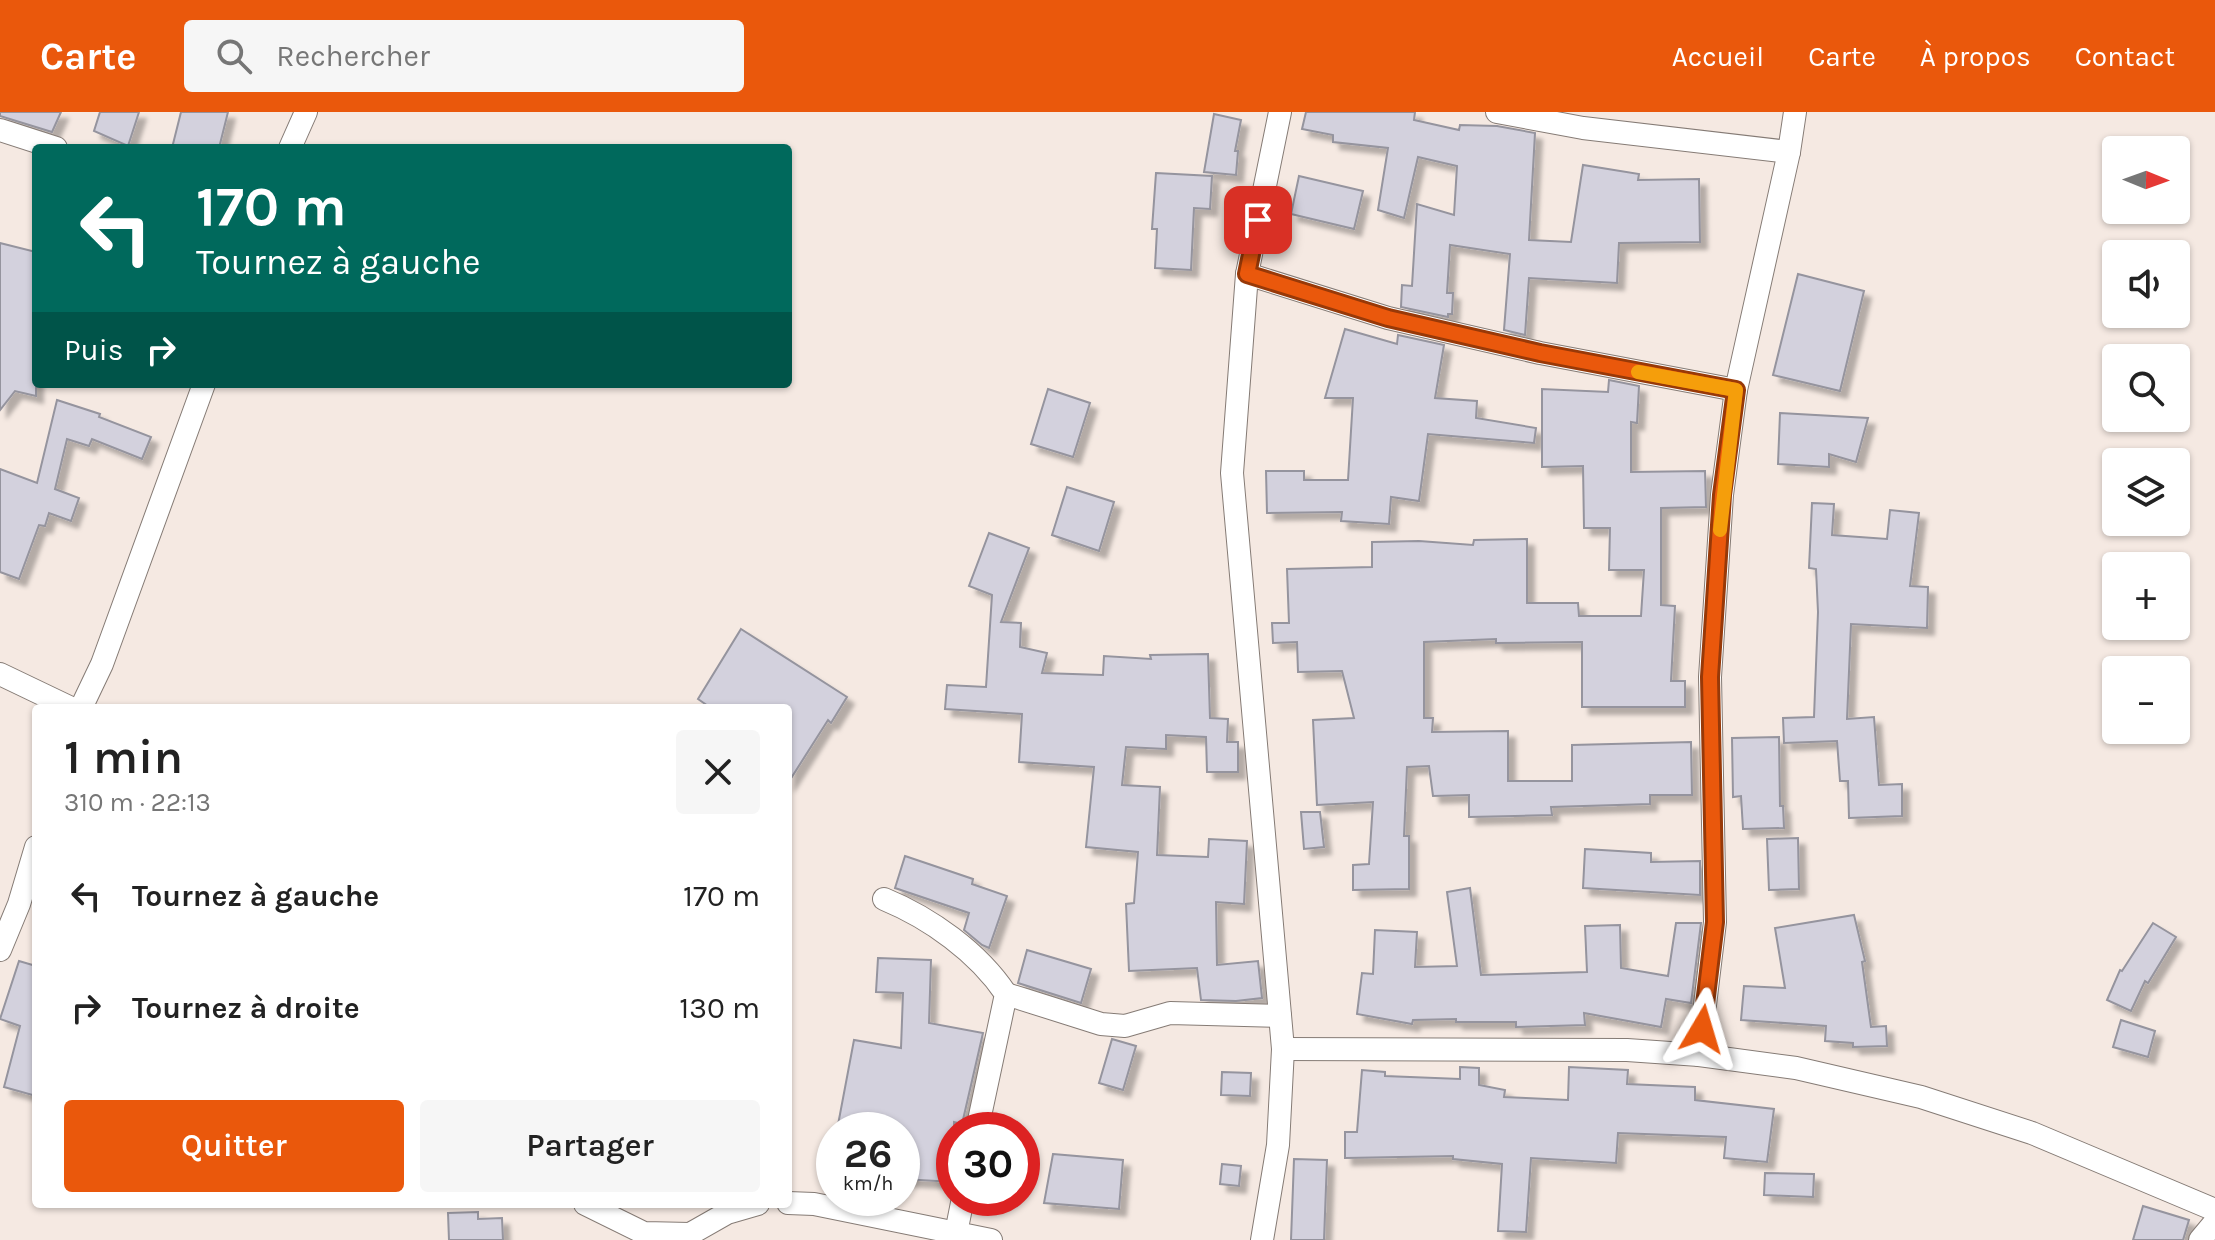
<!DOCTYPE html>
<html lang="fr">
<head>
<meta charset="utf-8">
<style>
  :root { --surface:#fff; --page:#f6f6f6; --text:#222; --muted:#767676; --accent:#ea580c }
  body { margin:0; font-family:Karla,sans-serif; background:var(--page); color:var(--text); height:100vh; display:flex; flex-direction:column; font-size:30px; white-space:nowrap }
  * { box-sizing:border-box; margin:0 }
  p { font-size:26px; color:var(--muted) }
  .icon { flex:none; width:44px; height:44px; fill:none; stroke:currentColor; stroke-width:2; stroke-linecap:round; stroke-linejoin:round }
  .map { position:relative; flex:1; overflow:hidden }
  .sheet { position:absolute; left:32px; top:592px; width:760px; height:504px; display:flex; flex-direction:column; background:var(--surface); border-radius:8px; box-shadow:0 2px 6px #0004 }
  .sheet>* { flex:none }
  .banner { position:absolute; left:32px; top:32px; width:760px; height:244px; border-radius:8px; box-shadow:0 2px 6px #0004; background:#00695c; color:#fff; overflow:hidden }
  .needle { width:52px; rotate:91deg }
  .tools { position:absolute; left:2102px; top:24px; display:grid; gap:16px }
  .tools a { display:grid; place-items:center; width:88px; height:88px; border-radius:8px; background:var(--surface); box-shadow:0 2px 6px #0004; font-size:40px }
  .speed { position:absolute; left:816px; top:1000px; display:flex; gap:16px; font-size:40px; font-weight:700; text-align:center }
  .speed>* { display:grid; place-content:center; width:104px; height:104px; border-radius:50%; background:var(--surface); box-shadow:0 2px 6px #0004; line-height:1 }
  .speed small { font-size:20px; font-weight:400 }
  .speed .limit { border:12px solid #d22; background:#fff; color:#111 }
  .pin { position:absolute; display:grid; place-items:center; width:68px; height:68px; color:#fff; margin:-34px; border-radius:16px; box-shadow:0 4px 12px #0006 }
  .me { position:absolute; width:88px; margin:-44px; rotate:7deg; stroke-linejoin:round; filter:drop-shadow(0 0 6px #0008) }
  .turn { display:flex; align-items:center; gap:28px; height:168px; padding:0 32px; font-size:36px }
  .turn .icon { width:104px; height:104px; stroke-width:2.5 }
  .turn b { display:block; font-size:56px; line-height:68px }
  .then { display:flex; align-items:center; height:76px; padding:0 32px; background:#0003; gap:16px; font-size:30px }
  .round { display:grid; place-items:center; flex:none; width:84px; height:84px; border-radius:8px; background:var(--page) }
  .summary { display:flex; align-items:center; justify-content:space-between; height:136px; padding:0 32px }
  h1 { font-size:48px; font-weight:600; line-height:60px }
  .cta { display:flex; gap:16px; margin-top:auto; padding:16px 32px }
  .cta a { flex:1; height:92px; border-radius:8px; background:var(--accent); color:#fff; font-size:32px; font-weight:600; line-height:92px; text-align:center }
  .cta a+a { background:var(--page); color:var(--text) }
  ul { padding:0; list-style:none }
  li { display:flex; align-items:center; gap:24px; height:112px; padding:0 32px }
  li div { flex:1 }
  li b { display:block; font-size:30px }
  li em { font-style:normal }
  header { display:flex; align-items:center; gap:48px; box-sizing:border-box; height:112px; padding:0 40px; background:var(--accent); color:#fff }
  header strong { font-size:38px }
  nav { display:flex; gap:44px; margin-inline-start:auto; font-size:28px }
  .search { width:560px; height:72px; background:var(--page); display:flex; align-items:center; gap:20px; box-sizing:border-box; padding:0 28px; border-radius:8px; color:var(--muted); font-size:30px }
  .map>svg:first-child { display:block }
</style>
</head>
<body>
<header>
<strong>Carte</strong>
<div class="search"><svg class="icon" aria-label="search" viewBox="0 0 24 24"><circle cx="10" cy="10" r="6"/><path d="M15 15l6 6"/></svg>Rechercher</div>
<nav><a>Accueil</a><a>Carte</a><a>À propos</a><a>Contact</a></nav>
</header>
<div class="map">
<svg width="2215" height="1128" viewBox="0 0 2215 1128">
  <defs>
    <filter id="shadow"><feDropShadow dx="7" dy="7" stdDeviation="2" flood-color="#0004"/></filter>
  </defs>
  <rect width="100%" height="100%" fill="#f5e9e2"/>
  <g fill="#d3d1dd" stroke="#95949e" stroke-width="2" filter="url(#shadow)">
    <polygon points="0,0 61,0 52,20 0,4"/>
    <polygon points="100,0 139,0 128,34 94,19"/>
    <polygon points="181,0 228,0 219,36 172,36"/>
    <polygon points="1306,0 1415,0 1414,8 1459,18 1460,13 1497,14 1535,21 1529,128 1571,130 1583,53 1639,62 1638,68 1699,67 1700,130 1619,131 1617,171 1529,166 1525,223 1504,218 1510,142 1450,133 1447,181 1453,181 1452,202 1448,202 1448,205 1401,195 1402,173 1412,174 1417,92 1454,103 1457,54 1418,45 1404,106 1378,98 1388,36 1333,30 1333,23 1302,17"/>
    <polygon points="1214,2 1241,8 1235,39 1238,39 1236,63 1204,60"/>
    <polygon points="1156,61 1212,64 1210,97 1194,96 1191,158 1155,156 1157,117 1152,117"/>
    <polygon points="1299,64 1363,79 1354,117 1291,102"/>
    <polygon points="0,131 36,140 36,284 15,279 0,298"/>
    <polygon points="1798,162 1864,179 1840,279 1773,263"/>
    <polygon points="1345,217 1397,232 1398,223 1444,233 1435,286 1477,289 1476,306 1536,316 1534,331 1428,322 1419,389 1391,385 1389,412 1341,409 1342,400 1267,401 1266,359 1304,359 1304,368 1348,368 1353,286 1325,286"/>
    <polygon points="1609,268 1639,274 1637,311 1631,310 1631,360 1705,359 1706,395 1661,396 1661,493 1675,494 1671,569 1685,569 1685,595 1582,595 1582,530 1496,531 1496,527 1424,530 1424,606 1433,606 1432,620 1508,619 1508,669 1572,669 1572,633 1691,630 1692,683 1650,683 1650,692 1551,695 1552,703 1469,705 1469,683 1433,684 1429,654 1407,655 1404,724 1409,724 1409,777 1353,778 1353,753 1369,752 1373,690 1317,693 1313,608 1354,606 1342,559 1298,560 1297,530 1273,531 1272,511 1289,511 1287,457 1372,455 1372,430 1419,429 1473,433 1474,428 1527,427 1527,491 1578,491 1579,504 1641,504 1644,458 1609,458 1610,416 1584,416 1583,354 1542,355 1542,277 1608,280"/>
    <polygon points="1048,277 1090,291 1073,345 1031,332"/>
    <polygon points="57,288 100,302 99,305 151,325 142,347 92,327 89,334 67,327 55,377 79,386 71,409 49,401 45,414 39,413 19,467 0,460 0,357 37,371"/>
    <polygon points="1780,301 1868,306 1856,350 1829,342 1829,355 1778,352"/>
    <polygon points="1067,375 1114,390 1099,439 1052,423"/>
    <polygon points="1812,391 1834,392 1832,423 1887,427 1890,398 1919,401 1910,474 1928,475 1927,516 1851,512 1847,607 1874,605 1879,673 1902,672 1902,704 1849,706 1848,669 1840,669 1837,629 1784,631 1783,606 1814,605 1818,500 1816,457 1809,456"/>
    <polygon points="989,421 1029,436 1001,510 1021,511 1020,535 1047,541 1042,561 1103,563 1104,544 1151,547 1150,543 1208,542 1210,606 1228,607 1227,630 1238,630 1238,660 1207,660 1206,625 1166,623 1166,637 1126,635 1122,673 1160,675 1157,743 1208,745 1209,727 1247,729 1244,792 1216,790 1217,853 1258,849 1262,886 1236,889 1201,888 1197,856 1129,859 1126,792 1134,791 1138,740 1086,735 1094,655 1019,650 1022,602 945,597 947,573 986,575 992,483 969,474"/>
    <polygon points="741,517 847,585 831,611 828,608 788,671 788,596 711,596 698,587"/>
    <polygon points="1779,625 1780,694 1783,694 1784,716 1743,717 1741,684 1733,685 1732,626"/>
    <polygon points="1301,700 1320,700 1324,735 1304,737"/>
    <polygon points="1798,726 1799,777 1769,778 1767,727"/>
    <polygon points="1585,737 1651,741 1651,750 1700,749 1700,783 1583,776"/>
    <polygon points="905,744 973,767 972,772 1007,784 989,836 982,833 964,818 969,801 895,776"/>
    <polygon points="1470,776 1481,863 1587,860 1585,814 1620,813 1621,856 1668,864 1676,811 1701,811 1691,891 1666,887 1661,915 1584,901 1585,913 1516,915 1516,910 1456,910 1456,907 1413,908 1412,912 1357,902 1362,861 1373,862 1375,818 1417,820 1415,855 1457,854 1447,780"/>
    <polygon points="1854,803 1865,849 1862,850 1871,915 1886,914 1887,934 1853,935 1853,931 1825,929 1826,914 1741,908 1744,874 1785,876 1775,816"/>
    <polygon points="2153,811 2176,825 2148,871 2145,869 2131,899 2107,888 2120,858 2122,859"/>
    <polygon points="1027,838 1091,857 1081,891 1018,871"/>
    <polygon points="878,846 931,848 929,911 983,921 962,1012 954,1010 954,1070 902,1067 902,1018 837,1018 854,928 901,936 903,881 876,880"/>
    <polygon points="19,849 36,854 36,984 4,975 20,914 0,907"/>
    <polygon points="2121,908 2155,919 2148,945 2113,935"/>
    <polygon points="1112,927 1136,934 1123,978 1099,971"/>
    <polygon points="1460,955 1479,956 1479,973 1505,978 1504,985 1568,988 1569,955 1628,958 1627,972 1695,975 1695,988 1774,997 1767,1050 1724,1046 1726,1025 1618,1021 1616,1051 1531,1046 1526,1120 1498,1119 1502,1052 1453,1047 1453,1044 1345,1046 1345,1020 1357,1020 1362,958 1385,960 1385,964 1460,967"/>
    <polygon points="1222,960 1251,961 1250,984 1221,983"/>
    <polygon points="1053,1042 1123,1048 1119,1097 1044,1091"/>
    <polygon points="1294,1047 1327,1048 1324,1128 1291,1128"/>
    <polygon points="1222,1052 1241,1054 1239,1074 1220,1072"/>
    <polygon points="1765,1061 1814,1062 1813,1085 1764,1083"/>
    <polygon points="2143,1094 2189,1108 2183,1128 2133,1128"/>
    <polygon points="478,1100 478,1107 502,1106 503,1128 449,1128 448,1101"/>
  </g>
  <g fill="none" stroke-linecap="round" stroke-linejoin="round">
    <g stroke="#857b75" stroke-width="24">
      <g id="street">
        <polyline points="1497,0 1583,16 1789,40"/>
        <polyline points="0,18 56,36"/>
        <polyline points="290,36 306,0"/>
        <polyline points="1247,162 1388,206 1540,241 1736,278"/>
        <polyline points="0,562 71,596"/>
        <polyline points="81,596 102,552 204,272"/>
        <path d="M884,787C930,806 978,840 1006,882L977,1018"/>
        <polyline points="0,838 19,792 36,735"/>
        <polyline points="1006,882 1101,912 1125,914 1170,901 1280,904"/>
        <polyline points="1283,937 1627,938 1699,943 1796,956 1921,985 2032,1021 2215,1098"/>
        <polyline points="1699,943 1715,810 1710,565 1722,383 1736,278 1789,40 1795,0"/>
        <polyline points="788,1091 814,1092 991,1128"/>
        <polyline points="585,1092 644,1121 690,1122 727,1101 758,1092"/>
        <polyline points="956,1121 963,1086"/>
        <polyline points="1262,1128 1278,1033 1283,937 1232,361 1247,162 1280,0"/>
        <polyline points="2200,1128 2215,1110"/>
      </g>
    </g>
    <use href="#street" stroke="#fff" stroke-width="22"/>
  </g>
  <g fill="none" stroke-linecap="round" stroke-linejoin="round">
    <g stroke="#983908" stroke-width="20">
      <polyline id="route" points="1258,108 1247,162 1388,206 1540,241 1736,278 1722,383 1710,565 1715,810 1702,917"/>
    </g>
    <use href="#route" stroke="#ea580c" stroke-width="14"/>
    <polyline stroke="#f59e0b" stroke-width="14" points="1638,260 1736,278 1720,418"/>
  </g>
</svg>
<div class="tools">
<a><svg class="needle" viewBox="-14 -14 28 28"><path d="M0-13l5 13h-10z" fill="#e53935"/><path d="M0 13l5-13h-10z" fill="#767676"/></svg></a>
<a><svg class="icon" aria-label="sound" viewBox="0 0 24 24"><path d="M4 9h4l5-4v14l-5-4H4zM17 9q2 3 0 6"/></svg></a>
<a><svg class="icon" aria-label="search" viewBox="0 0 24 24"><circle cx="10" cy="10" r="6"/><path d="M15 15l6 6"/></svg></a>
<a><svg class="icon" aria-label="layers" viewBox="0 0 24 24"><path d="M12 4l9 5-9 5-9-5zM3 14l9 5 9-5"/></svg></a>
<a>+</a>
<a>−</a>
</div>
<div class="speed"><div>26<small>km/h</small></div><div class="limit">30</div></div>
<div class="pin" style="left:1258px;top:108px;background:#d93025"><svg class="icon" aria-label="arrive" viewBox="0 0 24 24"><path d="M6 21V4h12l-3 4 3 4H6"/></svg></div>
<svg class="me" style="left:1702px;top:917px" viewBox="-20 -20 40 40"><path d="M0-17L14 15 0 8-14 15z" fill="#ea580c" stroke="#fff" stroke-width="4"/></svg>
<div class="banner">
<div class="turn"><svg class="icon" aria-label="left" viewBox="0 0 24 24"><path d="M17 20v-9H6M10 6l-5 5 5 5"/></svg><div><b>170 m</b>Tournez à gauche</div></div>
<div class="then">Puis<svg class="icon" aria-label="right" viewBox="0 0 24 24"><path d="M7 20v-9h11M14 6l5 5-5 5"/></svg></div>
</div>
<section class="sheet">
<div class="summary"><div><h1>1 min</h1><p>310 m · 22:13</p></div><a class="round"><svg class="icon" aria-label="close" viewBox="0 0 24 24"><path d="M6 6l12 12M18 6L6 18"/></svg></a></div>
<ul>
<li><svg class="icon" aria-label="left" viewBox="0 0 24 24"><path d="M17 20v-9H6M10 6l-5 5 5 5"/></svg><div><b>Tournez à gauche</b></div><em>170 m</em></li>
<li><svg class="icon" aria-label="right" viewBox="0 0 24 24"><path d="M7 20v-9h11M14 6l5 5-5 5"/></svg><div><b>Tournez à droite</b></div><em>130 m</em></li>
</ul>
<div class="cta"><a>Quitter</a><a>Partager</a></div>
</section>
</div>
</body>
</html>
